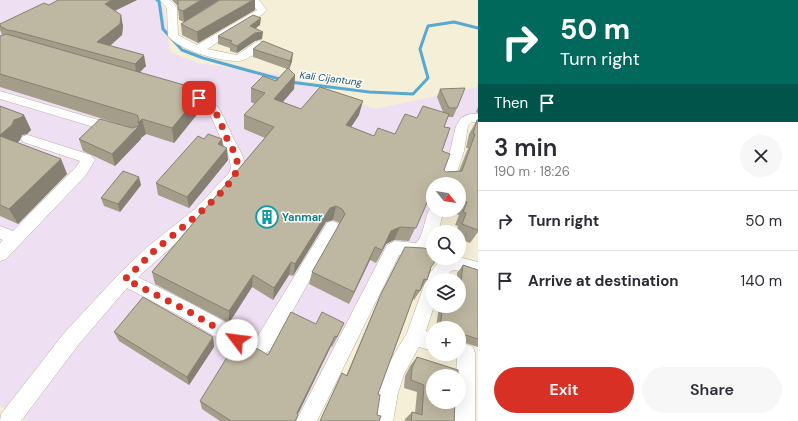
<!DOCTYPE html>
<html lang="en">
<head>
<meta charset="utf-8">
<style>
  :root { --surface:#fff; --page:#f7f7f7; --text:#2b2b33; --muted:#7c7c81; --line:#e1e1e2; --accent:#d93025 }
  body { margin:0; font-family:"DM Sans",sans-serif; background:var(--page); color:var(--text); height:100vh; display:flex; flex-direction:column; font-size:15px; white-space:nowrap }
  * { box-sizing:border-box; margin:0 }
  p { font-size:13px; color:var(--muted) }
  .icon { flex:none; width:22px; height:22px; fill:none; stroke:currentColor; stroke-width:2; stroke-linecap:round; stroke-linejoin:round }
  .map { position:relative; flex:1; overflow:hidden }
  .panel { display:flex; flex-direction:column; background:var(--surface); width:320px }
  .panel>* { flex:none }
  .hud { background:#00695c; color:#fff; overflow:hidden }
  .needle { width:26px; rotate:120deg }
  .buttons { position:absolute; left:426px; top:177px; display:grid; gap:8px }
  .buttons a { display:grid; place-items:center; width:40px; height:40px; border-radius:50%; background:var(--surface); box-shadow:0 4px 16px #0002; font-size:20px }
  .pin { position:absolute; display:grid; place-items:center; width:34px; height:34px; color:#fff; margin:-17px; border-radius:8px; box-shadow:0 2px 6px #0006 }
  .me { position:absolute; width:44px; margin:-22px; rotate:300deg; stroke-linejoin:round; filter:drop-shadow(0 0 3px #0008) }
  .turn { display:flex; align-items:center; gap:14px; height:84px; padding:0 16px; font-size:18px }
  .turn .icon { width:52px; height:52px; stroke-width:2.5 }
  .turn b { display:block; font-size:28px; line-height:34px }
  .then { display:flex; align-items:center; height:38px; padding:0 16px; background:#0003; gap:8px; font-size:15px }
  .round { display:grid; place-items:center; flex:none; width:42px; height:42px; border-radius:21px; background:var(--page) }
  .overview { display:flex; align-items:center; justify-content:space-between; height:68px; padding:0 16px }
  h1 { font-size:24px; font-weight:600; line-height:30px }
  .button { display:flex; gap:8px; margin-top:auto; padding:8px 16px }
  .button a { flex:1; height:46px; border-radius:24px; background:var(--accent); color:#fff; font-size:16px; font-weight:600; line-height:46px; text-align:center }
  .button a+a { background:var(--page); color:var(--text) }
  ul { padding:0; list-style:none }
  li { display:flex; align-items:center; gap:12px; height:60px; padding:0 16px; border-top:1px solid var(--line) }
  li div { flex:1 }
  li b { display:block; font-size:15px }
  li em { font-style:normal }
  main { display:flex; flex:1; min-height:0 }
  .map>svg:first-child { display:block }
</style>
</head>
<body>
<main>
<div class="map">
<svg width="478" height="421" viewBox="0 0 478 421">
  <rect width="100%" height="100%" fill="#f6efd8"/>
  <polygon fill="#eedff2" points="0,0 157,0 164,8 170,52 198,63 285,75 375,109 478,87 478,120 465,125 433,184 433,238 428,256 396,246 302,421 27,421 0,406"/>
  <g fill="none" stroke-linecap="round" stroke-linejoin="round">
    <g stroke="#57a9d2" stroke-width="3">
      <polyline points="157,0 159,1 163,29 182,50 203,58 283,80"/>
      <polyline points="290,82 369,92 413,94 428,78 420,49 428,26 454,22 478,28"/>
    </g>
    <g stroke="#b7af9a" stroke-width="1">
      <g id="minor">
        <path d="M160,0H170L177,7L178,35L197,45L257,10L249,0H259L267,10L263,14L207,49L237,55L256,42L260,41L265,44C260,52 246,61 237,61C218,61 179,50 168,36L167,8Z"/>
        <path d="M183,89C214,97 217,102 230,131C234,142 245,155 245,167C245,187 156,260 138,277L194,305L256,339L327,223L332,221L337,223L340,227L337,231L271,350L257,357L243,353L182,317L127,288L79,344L21,421H0L1,414L65,332L119,274L146,248L196,208L229,173L231,168L229,157L209,112L204,106L195,101L179,96L177,93L179,90Z"/>
        <polygon points="0,91 119,126 120,129 119,132 114,133 0,99"/>
        <polygon points="470,114 478,114 478,122 472,122 468,126 464,151 453,184 439,184 450,151 456,126 461,118"/>
        <polygon points="28,135 91,155 95,160 86,175 6,259 0,261 0,243 3,240 0,239 0,226 13,231 76,167 80,161 23,142 21,139 23,136"/>
        <path d="M433,205V210H444L438,232H433C433,261 420,256 399,255L317,421H296L387,245L395,241L416,243C426,233 423,215 433,205Z"/>
        <polygon points="459,257 478,262 478,276 455,270 451,271 444,280 433,280 434,306 426,331 433,333 433,351 419,347 404,374 398,393 393,421 373,421 378,393 389,363 407,333 427,277 440,260"/>
        <polygon points="466,344 473,347 475,353 475,421 455,421 455,402 459,402 459,376 456,376 457,354 459,354 459,347"/>
      </g>
    </g>
    <use href="#minor" fill="#fff" fill-rule="evenodd"/>
  </g>
  <g fill="#a39d8a">
    <polygon points="137,0 115,11 123,26 122,35 110,46 146,66 140,72 203,107 174,143 146,134 141,138 139,130 141,139 115,166 83,151 79,139 132,128 0,87 0,36 2,35 0,30 0,24 49,5"/>
    <polygon points="172,0 219,0 184,22 179,20 178,6"/>
    <polygon points="255,10 198,43 182,35 181,24"/>
    <polygon points="260,25 256,28 262,39 255,41 237,53 230,51 230,48 218,44 218,36"/>
    <polygon points="253,49 292,61 289,70 295,75 294,89 283,102 301,109 359,115 351,127 374,136 395,134 417,118 443,112 437,97 440,89 457,108 453,117 448,117 444,127 442,151 444,170 446,172 459,171 468,148 466,148 469,134 477,120 478,120 478,232 470,243 459,239 459,232 456,232 458,226 455,225 459,215 445,210 459,210 459,184 433,184 433,204 427,203 409,241 394,240 386,244 376,263 370,260 349,304 309,284 312,272 340,224 338,222 333,220 326,222 293,276 289,275 273,300 252,287 229,323 155,284 152,272 265,138 244,129 244,115 255,104 251,102 251,88 276,81 287,69 253,57"/>
    <polygon points="0,106 24,115 31,130 27,134 22,135 20,140 17,143 61,159 67,174 18,224 0,216"/>
    <polygon points="478,107 478,113 476,112"/>
    <polygon points="204,139 222,139 223,146 228,160 189,208 158,195 156,183"/>
    <polygon points="141,185 120,212 104,206 101,198"/>
    <polygon points="405,247 431,269 427,280 414,300 413,299 378,394 377,415 379,421 320,421 342,373 346,376 377,303"/>
    <polygon points="463,265 478,270 478,347 459,341 459,328 436,328 439,306 459,306 459,280 457,280 457,273"/>
    <polygon points="316,324 339,334 332,347 331,346 298,414 296,421 220,421 202,409 200,401 268,355"/>
    <polygon points="114,332 213,337 214,347 189,385 119,341"/>
    <polygon points="417,357 433,376 454,421 405,421 405,419 412,412 415,413 417,392 404,388 405,376 410,366"/>
  </g>
  <g fill="#858071">
    <polygon points="112,0 137,0 107,14 105,4"/>
    <polygon points="201,0 219,0 184,22 183,11"/>
    <polygon points="253,0 255,0 255,10 198,43 197,32"/>
    <polygon points="121,15 123,26 122,35 100,54 97,42"/>
    <polygon points="261,18 260,25 249,33 250,26"/>
    <polygon points="263,32 262,39 255,41 237,53 237,46 255,33"/>
    <polygon points="293,53 292,61 289,70 290,61"/>
    <polygon points="144,55 146,66 137,75 135,64"/>
    <polygon points="295,75 294,89 273,113 274,99"/>
    <polygon points="202,92 203,107 174,143 172,128"/>
    <polygon points="363,101 359,115 343,139 346,125"/>
    <polygon points="24,115 31,130 27,134 22,135 20,140 7,151 0,138 0,135 14,120"/>
    <polygon points="142,119 146,134 141,138 138,123"/>
    <polygon points="139,126 141,139 115,166 112,154"/>
    <polygon points="222,139 223,151 218,144"/>
    <polygon points="227,148 228,160 189,208 187,197"/>
    <polygon points="61,159 67,174 18,224 9,209"/>
    <polygon points="139,177 141,185 120,212 118,204"/>
    <polygon points="336,206 333,220 326,222 293,276 295,264 330,208"/>
    <polygon points="400,227 394,240 386,244 376,263 382,250 391,231"/>
    <polygon points="375,247 370,260 349,304 354,292"/>
    <polygon points="291,262 289,275 273,300 274,288"/>
    <polygon points="253,275 252,287 229,323 229,311"/>
    <polygon points="335,336 331,346 295,420 297,413"/>
    <polygon points="213,337 214,347 189,385 187,377"/>
  </g>
  <g fill="#beb7a1" stroke="#858071">
    <polygon points="58,0 112,0 105,4 121,15 120,24 97,42 144,55 135,64 14,31 7,30 0,26 0,24 44,3 49,5"/>
    <polygon points="178,0 201,0 183,11 178,9"/>
    <polygon points="220,0 253,0 197,32 181,24"/>
    <polygon points="253,15 261,18 250,26 263,32 255,33 237,46 230,43 232,41 218,36"/>
    <polygon points="6,34 198,89 202,92 172,128 142,119 138,123 139,119 137,115 0,74 0,36"/>
    <polygon points="263,41 293,53 290,61 253,49"/>
    <polygon points="288,68 295,75 274,99 301,109 320,87 363,101 346,125 374,136 378,128 395,134 405,114 417,118 423,106 449,114 444,127 450,128 442,151 450,154 444,170 446,172 462,171 475,134 473,134 477,120 478,120 478,230 462,224 466,213 463,212 467,202 459,199 459,184 433,184 433,189 416,228 400,227 391,231 382,250 375,247 354,292 312,272 345,214 342,209 336,206 330,208 295,264 291,262 274,288 253,275 229,311 152,272 274,127 244,115 265,93 251,88 263,76 276,81"/>
    <polygon points="465,88 457,108 449,108 440,89"/>
    <polygon points="0,106 24,115 20,118 14,120 12,125 0,135"/>
    <polygon points="100,119 132,128 139,126 112,154 79,139"/>
    <polygon points="208,134 222,139 218,144 227,148 187,197 156,183 198,136 204,139"/>
    <polygon points="0,136 61,159 9,209 0,205"/>
    <polygon points="123,171 139,177 118,204 101,198"/>
    <polygon points="405,247 424,248 433,251 433,258 438,258 431,267 427,280 424,279 420,291 416,290 378,394 380,395 377,415 381,416 379,421 320,421 342,373 347,376 381,294"/>
    <polygon points="463,265 478,270 478,339 459,333 459,328 445,328 440,327 443,306 459,306 459,297"/>
    <polygon points="143,297 213,337 187,377 114,332"/>
    <polygon points="291,312 316,324 322,312 344,323 337,337 335,336 297,413 298,415 295,421 231,421 200,401 237,341 258,349 268,355"/>
    <polygon points="417,357 458,370 458,376 433,376 433,402 455,402 454,421 411,421 412,412 422,415 424,385 411,380 412,368"/>
  </g>
  <g fill="none" stroke-linecap="round" stroke-linejoin="round">
    <path stroke="#d93025" stroke-width="7" stroke-dasharray="0 12.6" d="M199,98C215,106 219,118 225,134C229,145 239,155 237,168C235,189 169,237 152,253C143,262 134,271 125,279L188,311L237,340"/>
  </g>
  <defs>
    <g id="building-ring" transform="scale(1.15)"><circle r="9.5" fill="#fefcf8" stroke="#0f9aa8" stroke-width="1.5"/><path d="M-4-6H4V6H1V3H-1V6H-4ZM-2.5-4.3h1.7v1.8h-1.7ZM.8-4.3h1.7v1.8H.8ZM-2.5-1h1.7V.8h-1.7ZM.8-1h1.7V.8H.8Z" fill="#0f9aa8"/></g>
  </defs>
  <g fill-rule="evenodd">
    <use href="#building-ring" x="267" y="217"/>
  </g>
  <g text-anchor="middle" stroke-width="3" stroke-linejoin="round" paint-order="stroke">
    <g font-size="10" font-style="italic" fill="#165773" stroke="#fefcf8">
      <text transform="translate(331 78) rotate(7)" y="4">Kali Cijantung</text>
    </g>
    <g font-size="11" font-weight="bold" fill="#0d838f" stroke="#fefcf8" text-anchor="start">
      <text x="282" y="221">Yanmar</text>
    </g>
  </g>
</svg>
<div class="buttons">
<a><svg class="needle" viewBox="-14 -14 28 28"><path d="M0-13l5 13h-10z" fill="#e53935"/><path d="M0 13l5-13h-10z" fill="#7c7c81"/></svg></a>
<a><svg class="icon" aria-label="search" viewBox="0 0 24 24"><circle cx="10" cy="10" r="6"/><path d="M15 15l6 6"/></svg></a>
<a><svg class="icon" aria-label="layers" viewBox="0 0 24 24"><path d="M12 4l9 5-9 5-9-5zM3 14l9 5 9-5"/></svg></a>
<a>+</a>
<a>−</a>
</div>
<div class="pin" style="left:199px;top:98px;background:#d93025"><svg class="icon" aria-label="arrive" viewBox="0 0 24 24"><path d="M6 21V4h12l-3 4 3 4H6"/></svg></div>
<svg class="me" style="left:237px;top:340px" viewBox="-20 -20 40 40"><circle r="19" fill="#fff"/><path d="M0-13L10 11 0 6-10 11z" fill="#d93025"/></svg>
</div>
<section class="panel">
<div class="hud">
<div class="turn"><svg class="icon" aria-label="right" viewBox="0 0 24 24"><path d="M7 20v-9h11M14 6l5 5-5 5"/></svg><div><b>50 m</b>Turn right</div></div>
<div class="then">Then<svg class="icon" aria-label="arrive" viewBox="0 0 24 24"><path d="M6 21V4h12l-3 4 3 4H6"/></svg></div>
</div>
<div class="overview"><div><h1>3 min</h1><p>190 m · 18:26</p></div><a class="round"><svg class="icon" aria-label="close" viewBox="0 0 24 24"><path d="M6 6l12 12M18 6L6 18"/></svg></a></div>
<ul>
<li><svg class="icon" aria-label="right" viewBox="0 0 24 24"><path d="M7 20v-9h11M14 6l5 5-5 5"/></svg><div><b>Turn right</b></div><em>50 m</em></li>
<li><svg class="icon" aria-label="arrive" viewBox="0 0 24 24"><path d="M6 21V4h12l-3 4 3 4H6"/></svg><div><b>Arrive at destination</b></div><em>140 m</em></li>
</ul>
<div class="button"><a>Exit</a><a>Share</a></div>
</section>
</main>
</body>
</html>
